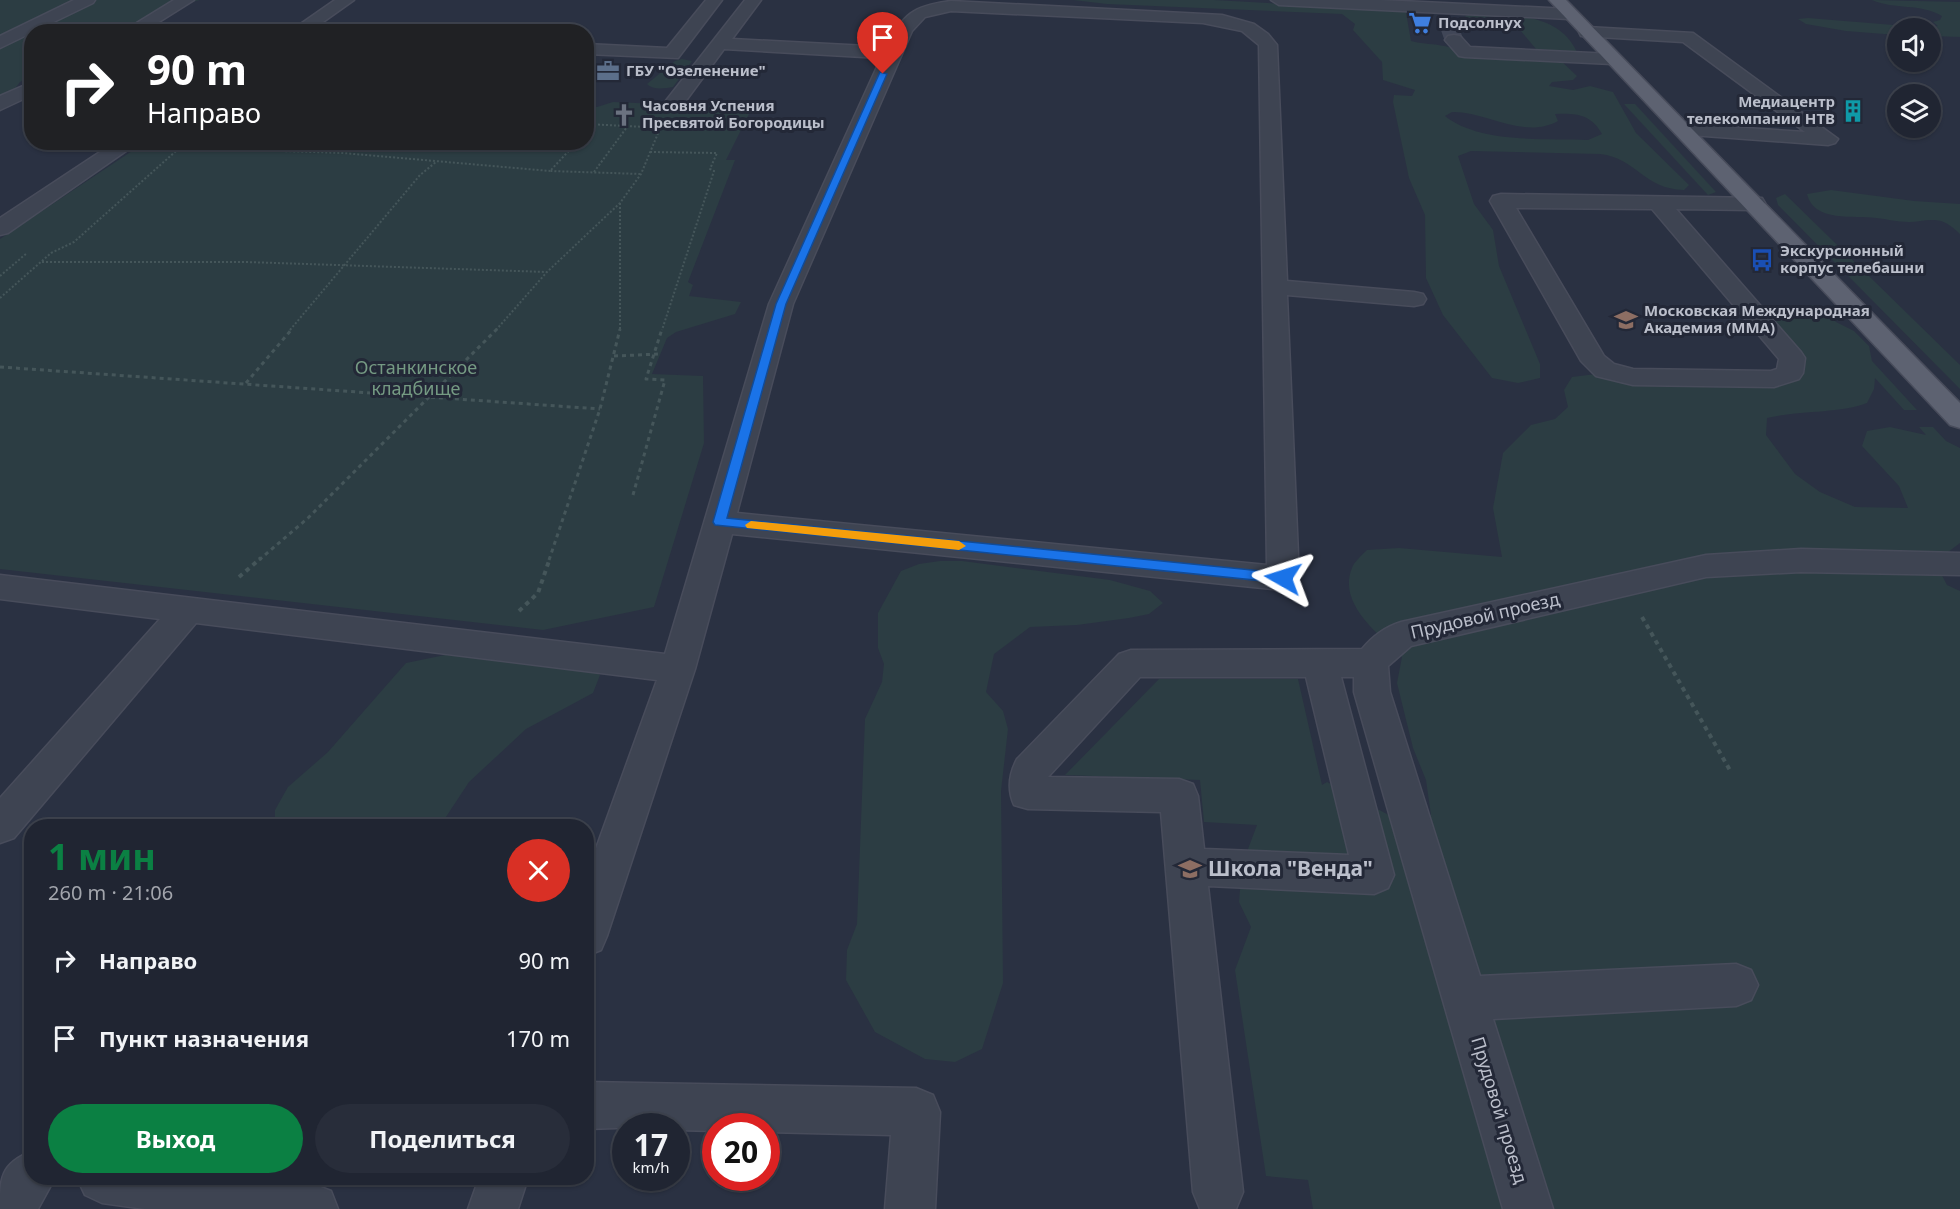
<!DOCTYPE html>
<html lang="ru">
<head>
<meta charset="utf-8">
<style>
  :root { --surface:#202532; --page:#282d3a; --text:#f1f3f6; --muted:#a2a5ac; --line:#3d424d; --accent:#0b8043 }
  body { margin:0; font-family:"Noto Sans",sans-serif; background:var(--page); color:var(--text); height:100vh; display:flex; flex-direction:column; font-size:22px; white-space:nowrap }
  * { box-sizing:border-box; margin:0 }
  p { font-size:20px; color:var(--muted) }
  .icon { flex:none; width:33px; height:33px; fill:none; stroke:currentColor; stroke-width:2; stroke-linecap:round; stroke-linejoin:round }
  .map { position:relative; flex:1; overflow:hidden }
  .details { position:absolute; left:24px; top:819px; width:570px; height:366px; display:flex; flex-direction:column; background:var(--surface); border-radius:24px; box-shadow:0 2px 4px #0004,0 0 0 2px var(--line) }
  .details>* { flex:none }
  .guide { position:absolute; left:24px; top:24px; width:570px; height:126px; border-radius:24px; box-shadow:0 2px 4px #0004,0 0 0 2px var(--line); background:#202124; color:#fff; overflow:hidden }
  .fabs { position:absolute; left:1887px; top:18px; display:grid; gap:12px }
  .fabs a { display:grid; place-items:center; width:54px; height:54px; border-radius:50%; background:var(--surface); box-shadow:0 2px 4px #0004,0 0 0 2px var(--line); font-size:30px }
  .speed { position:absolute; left:612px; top:1113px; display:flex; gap:12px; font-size:30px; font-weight:700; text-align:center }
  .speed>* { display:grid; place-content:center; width:78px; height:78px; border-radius:50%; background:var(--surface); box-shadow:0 2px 4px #0004,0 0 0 2px var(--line); line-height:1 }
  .speed small { font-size:15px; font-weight:400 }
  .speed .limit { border:9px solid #d22; background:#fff; color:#111 }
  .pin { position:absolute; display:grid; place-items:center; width:51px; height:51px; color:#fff; margin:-62px -26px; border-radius:50% 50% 50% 0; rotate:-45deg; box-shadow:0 0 6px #0007 }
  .pin .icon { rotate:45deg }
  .me { position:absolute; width:66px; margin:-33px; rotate:276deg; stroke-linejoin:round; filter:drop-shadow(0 0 4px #0008) }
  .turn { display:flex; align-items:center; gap:21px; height:126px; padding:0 24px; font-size:27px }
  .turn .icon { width:78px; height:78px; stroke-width:2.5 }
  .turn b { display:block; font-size:42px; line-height:51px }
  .round { display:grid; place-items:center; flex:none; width:63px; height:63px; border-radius:32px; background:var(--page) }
  .overview { display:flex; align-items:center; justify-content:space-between; height:102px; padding:0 24px }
  h1 { font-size:36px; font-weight:700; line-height:45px; color:var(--accent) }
  .button { display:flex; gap:12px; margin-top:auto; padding:12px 24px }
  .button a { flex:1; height:69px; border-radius:36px; background:var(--accent); color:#fff; font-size:24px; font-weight:700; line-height:69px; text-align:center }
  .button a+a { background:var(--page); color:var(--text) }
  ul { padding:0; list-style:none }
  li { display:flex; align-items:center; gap:18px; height:78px; padding:0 24px }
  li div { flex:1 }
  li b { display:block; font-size:22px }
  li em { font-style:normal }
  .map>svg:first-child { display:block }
</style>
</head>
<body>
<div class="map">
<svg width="1960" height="1209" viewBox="0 0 1960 1209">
  <rect width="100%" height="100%" fill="#2a3142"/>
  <g fill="#2c3d43" fill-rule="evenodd">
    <polygon points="0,0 200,0 173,7 125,31 32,32 31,75 20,82 0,108"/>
    <path d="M1073,0H1214L1335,7H1405L1411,41C1427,46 1456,42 1466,58H1478L1514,51L1559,59L1577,76L1573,80L1552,82L1549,86L1573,90L1590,86L1613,92L1636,133L1689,185L1684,190C1643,189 1637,158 1600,154L1471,151L1458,156L1474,204L1493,230L1499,266L1540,364V378L1518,383L1492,378L1443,315L1426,278L1425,215L1409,178L1393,102L1394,95L1412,96L1415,90L1383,80L1382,62L1353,30L1355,24L1342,14L1107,4ZM1452,112C1485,111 1524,140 1558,121L1555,114C1576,113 1591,114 1602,134L1588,140C1545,138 1480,144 1445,116Z"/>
    <path d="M1872,0L1960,2V37L1931,36L1930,28H1898L1897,35L1846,31L1806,24L1798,19L1808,18L1918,27L1938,26L1933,22L1940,20L1942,16C1920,3 1895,10 1872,0Z"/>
    <path d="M1468,14C1508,16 1557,10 1577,52L1536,49L1515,24L1473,21L1465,17Z"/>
    <path d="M682,59L692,61L673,87C665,88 654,91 647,84L675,61Z"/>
    <polygon points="613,102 752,108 726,160 735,160 688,282 693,285 689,296 741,302 735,314 676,332 667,338 652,374 703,376 704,443 654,607 543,630 0,569 0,239 144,143 586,142 587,105 597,107"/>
    <polygon points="1624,104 1635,104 1716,192 1708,195"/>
    <path d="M1831,190L1914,201L1960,204V234C1955,229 1948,223 1941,221C1929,218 1920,222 1909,222C1897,222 1887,219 1876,218C1854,215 1814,223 1807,194Z"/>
    <polygon points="1785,194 1960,365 1960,389 1778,205 1776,198"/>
    <path d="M1809,305H1820L1836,322L1854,331L1869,346L1872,361L1917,410H1904L1875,378L1874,389L1867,403C1837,414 1800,410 1767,418L1766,435L1795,474L1820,492L1855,507L1908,508L1899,486L1862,446L1867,431L1890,427L1926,435L1919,427H1933L1946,441L1960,448V543L1935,562L1947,585L1960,591V1209H1313L1308,1180L1266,1176L1235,970L1251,927L1239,902L1242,865L1257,825L1204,822L1200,780L1065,775L1159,679H1298L1322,785L1327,782L1398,820L1431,815L1426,780L1413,748L1397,683L1402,657C1380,635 1337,604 1352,568C1354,562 1362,555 1367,550L1399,548L1502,557L1493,508L1503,453L1531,425L1555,419L1568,407L1564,390L1572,377L1596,374L1782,372L1785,359L1752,314L1774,309L1819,316Z"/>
    <polygon points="940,561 962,561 1110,580 1150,591 1163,603 1149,614 1129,618 1077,625 1030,627 994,654 986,692 1003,711 1008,729 1001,791 1003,983 982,1049 955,1062 925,1059 875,1032 846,980 847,950 857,924 865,719 882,682 884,664 878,648 878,613 901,571 919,564"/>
    <polygon points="445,655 544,661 584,666 600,675 593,693 526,729 469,782 440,826 275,826 275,810 288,787 328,752 406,663"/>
  </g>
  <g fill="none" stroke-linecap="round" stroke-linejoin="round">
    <polyline stroke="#404657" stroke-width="18" stroke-dasharray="18 9" stroke-linecap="butt" points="1449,26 1454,40"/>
    <g stroke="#484c5b" stroke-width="3">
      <g id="minor">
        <polygon points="74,0 95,0 93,3 0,48 0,36"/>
        <polygon points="174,0 194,0 143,32 122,32"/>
        <polygon points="335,0 354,0 309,32 289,32"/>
        <polygon points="706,0 722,0 678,58 586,54 586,44 667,48"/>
        <path d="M745,0H761L732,39L886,47C904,14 912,6 951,1L1222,15L1254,24L1268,34L1277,45L1287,281L1414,292L1423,294L1426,299L1423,304L1414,306L1287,295L1299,578L1294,586L1283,590L732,534L695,669L607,936L601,950L586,956V876L657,680L196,623L14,838L0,843V798L160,619L0,599V575L665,654L769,304L881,58L724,49L679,110H665L662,106L665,102ZM951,11L1203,23L1242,31L1259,45L1267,565L737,513L793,304L912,31L925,17Z"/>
        <polygon points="1271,0 1380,0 1569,9 1577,14 1569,19 1279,5"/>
        <polygon points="1587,27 1693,33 1838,139 1835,143 1828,145 1677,134 1674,130 1677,126 1684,124 1805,132 1683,42 1581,36 1579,32 1581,28"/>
        <polygon points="1454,35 1460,36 1470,47 1612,54 1618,55 1621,59 1618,63 1612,64 1465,57 1459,56 1445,40 1448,36"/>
        <polygon points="32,82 32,95 0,110 0,96"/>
        <polygon points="115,142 139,142 8,233 0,235 0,218"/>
        <path d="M1501,194L1762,198L1765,203L1762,208L1754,210L1676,209L1801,352L1805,358L1803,373L1799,379L1774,387L1633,385L1596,376L1581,361L1490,201L1493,196ZM1516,208L1652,209L1779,359L1777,369L1771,371L1633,369L1614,364L1604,356Z"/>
        <path d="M1801,549L1960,553V575L1801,572L1706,577L1411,646L1388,666L1390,692L1480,976L1736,964L1751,970L1758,985L1751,1000L1736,1006L1493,1019L1553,1209H1503L1354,692V677H1341L1394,875L1388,888L1374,894L1208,886L1243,1192L1236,1209H1200L1193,1192L1161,812L1028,809L1014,805C1007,789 1009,774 1017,759L1119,654L1131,650L1362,649C1373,636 1385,627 1401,622L1706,555ZM1140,677H1306L1349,855L1204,849L1198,796L1193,784L1179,779L1048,777Z"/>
        <polygon points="586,1082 916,1088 933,1095 940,1112 935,1209 885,1209 891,1135 766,1132 766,1126 716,1126 716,1131 676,1130 676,1126 586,1129"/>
        <path d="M32,1151V1178H55L38,1209H0C0,1178 0,1164 32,1151Z"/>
        <polygon points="77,1178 268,1178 313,1184 331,1191 338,1209 145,1209 102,1203 85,1195"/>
        <polygon points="479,1178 528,1178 518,1209 468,1209"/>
      </g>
    </g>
    <g stroke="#484c5b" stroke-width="3">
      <polygon id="major" points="1549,0 1566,0 1960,403 1960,428 1950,425"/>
    </g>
    <g stroke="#45565a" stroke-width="2" stroke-dasharray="2 2" stroke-linecap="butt">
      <polyline points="586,124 646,127"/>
      <polyline points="586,136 596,125"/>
      <polyline points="577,142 550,171 641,174"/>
      <polyline points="650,152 717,153 710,169 714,171 662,330"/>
      <polyline points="594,172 627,127 626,124"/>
      <polyline points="620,203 620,330"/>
      <polyline points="42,262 246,262 547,272"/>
      <polyline points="0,276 27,253"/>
      <polyline points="0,298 51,253 74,242 176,151 186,148 343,153 550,171"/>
      <polyline points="290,330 420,175 436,162"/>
      <polyline points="496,330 547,272 620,203 641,174 659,131"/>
    </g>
    <g stroke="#45565a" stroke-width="3" stroke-dasharray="4 4" stroke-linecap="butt">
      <polyline points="614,356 660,354"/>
      <polyline points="0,367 600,409"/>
      <polyline points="246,383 292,329"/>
      <polyline points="633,495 665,380 646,379 662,329"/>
      <polyline points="259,560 308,518 497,329"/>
      <polyline points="549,560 600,409 620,329"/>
    </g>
    <g stroke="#45565a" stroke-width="4" stroke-dasharray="4.5 4.5" stroke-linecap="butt">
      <polyline points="239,577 261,558"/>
      <polyline points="519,611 538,593 550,558"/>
      <polyline points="1642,617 1731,772"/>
    </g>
    <use href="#minor" fill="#3e4452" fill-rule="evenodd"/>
    <use href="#major" fill="#5d6271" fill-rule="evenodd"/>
  </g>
  <polygon fill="#1a73e8" stroke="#114b97" stroke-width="1.5" points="880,72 887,74 786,304 727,518 1283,573 1288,575 1290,578 1288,582 1283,583 715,525 713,522 776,304"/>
  <polygon fill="#f59e0b" points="751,521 959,541 966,546 959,550 747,528 745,525"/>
  <defs>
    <g id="supermarket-bare" transform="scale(1.8)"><path d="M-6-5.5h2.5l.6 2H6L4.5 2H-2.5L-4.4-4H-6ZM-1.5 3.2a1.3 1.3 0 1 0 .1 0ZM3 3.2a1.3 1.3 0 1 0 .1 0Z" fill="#3f7fe0" stroke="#232837" stroke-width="2.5" paint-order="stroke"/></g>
    <g id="office-bare" transform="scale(1.8)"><path d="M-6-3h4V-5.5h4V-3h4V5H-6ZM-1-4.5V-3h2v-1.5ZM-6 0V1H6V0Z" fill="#5c6f8a" stroke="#232837" stroke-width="2.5" paint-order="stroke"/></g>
    <g id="building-bare" transform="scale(1.8)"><path d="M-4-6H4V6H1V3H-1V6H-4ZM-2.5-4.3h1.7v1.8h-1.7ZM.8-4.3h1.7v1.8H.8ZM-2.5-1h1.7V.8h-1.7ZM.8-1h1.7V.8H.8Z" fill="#0f9aa8" stroke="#232837" stroke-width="2.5" paint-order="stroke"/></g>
    <g id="church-bare" transform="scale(1.8)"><path d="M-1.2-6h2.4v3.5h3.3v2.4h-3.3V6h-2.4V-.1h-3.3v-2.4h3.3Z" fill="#6b7280" stroke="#232837" stroke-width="2.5" paint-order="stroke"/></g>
    <g id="bus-bare" transform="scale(1.8)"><path d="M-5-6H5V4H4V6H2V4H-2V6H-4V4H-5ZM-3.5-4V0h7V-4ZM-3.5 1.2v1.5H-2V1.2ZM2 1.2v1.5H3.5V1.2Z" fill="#1a4fb4" stroke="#232837" stroke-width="2.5" paint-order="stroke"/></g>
    <g id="university-bare" transform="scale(1.8)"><path d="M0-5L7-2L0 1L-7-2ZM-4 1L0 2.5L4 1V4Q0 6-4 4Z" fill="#8d6e63" stroke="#232837" stroke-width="2.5" paint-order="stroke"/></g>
    <g id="school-bare" transform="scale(1.8)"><path d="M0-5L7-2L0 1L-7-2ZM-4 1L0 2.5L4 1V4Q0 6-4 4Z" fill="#8d6e63" stroke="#232837" stroke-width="2.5" paint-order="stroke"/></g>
  </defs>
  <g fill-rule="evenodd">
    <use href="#supermarket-bare" x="1420" y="23"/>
    <use href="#office-bare" x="608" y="71"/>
    <use href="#building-bare" x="1853" y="111"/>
    <use href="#church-bare" x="624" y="115"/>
    <use href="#bus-bare" x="1762" y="260"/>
    <use href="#university-bare" x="1626" y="320"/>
    <use href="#school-bare" x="1190" y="869"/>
  </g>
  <g text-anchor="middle" stroke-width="6" stroke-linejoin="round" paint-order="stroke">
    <g font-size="15" font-weight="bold" fill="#bbbfcb" stroke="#232837" text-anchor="start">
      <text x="1438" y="28">Подсолнух</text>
      <text x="626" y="76">ГБУ "Озеленение"</text>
      <text x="1835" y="107" text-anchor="end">Медиацентр<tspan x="1835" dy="17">телекомпании НТВ</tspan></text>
      <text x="642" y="111">Часовня Успения<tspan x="642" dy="17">Пресвятой Богородицы</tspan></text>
      <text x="1780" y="256">Экскурсионный<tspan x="1780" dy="17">корпус телебашни</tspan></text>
      <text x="1644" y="316">Московская Международная<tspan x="1644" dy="17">Академия (ММА)</tspan></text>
    </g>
    <g font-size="18" fill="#759a83" stroke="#232837">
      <text x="416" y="374">Останкинское<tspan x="416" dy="21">кладбище</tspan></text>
    </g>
    <g font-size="18" fill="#bbbfcb" stroke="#232837">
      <text transform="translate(1485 616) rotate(-13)" y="6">Прудовой проезд</text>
      <text transform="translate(1499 1110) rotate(73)" y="6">Прудовой проезд</text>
    </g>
    <g font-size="21" font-weight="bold" fill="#bbbfcb" stroke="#232837" text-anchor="start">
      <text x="1208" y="876">Школа "Венда"</text>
    </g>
  </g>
</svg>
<div class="fabs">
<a><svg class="icon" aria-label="sound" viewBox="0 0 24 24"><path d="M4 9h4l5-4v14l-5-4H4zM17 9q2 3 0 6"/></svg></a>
<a><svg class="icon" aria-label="layers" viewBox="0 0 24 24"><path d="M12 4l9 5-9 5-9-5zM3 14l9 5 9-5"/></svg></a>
</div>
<div class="speed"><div>17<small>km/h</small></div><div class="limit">20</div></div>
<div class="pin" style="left:883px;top:74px;background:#d93025"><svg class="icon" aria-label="arrive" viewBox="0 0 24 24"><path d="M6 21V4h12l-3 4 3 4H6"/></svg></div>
<svg class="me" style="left:1283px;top:578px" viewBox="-20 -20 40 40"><path d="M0-17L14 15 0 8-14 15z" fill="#1a73e8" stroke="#fff" stroke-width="4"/></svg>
<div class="guide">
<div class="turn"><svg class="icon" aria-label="right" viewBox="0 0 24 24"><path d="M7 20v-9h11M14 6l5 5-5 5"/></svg><div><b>90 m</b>Направо</div></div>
</div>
<section class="details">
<div class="overview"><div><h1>1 мин</h1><p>260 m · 21:06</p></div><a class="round" style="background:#d93025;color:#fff"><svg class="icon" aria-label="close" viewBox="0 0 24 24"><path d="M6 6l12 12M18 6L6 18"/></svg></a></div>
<ul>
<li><svg class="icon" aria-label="right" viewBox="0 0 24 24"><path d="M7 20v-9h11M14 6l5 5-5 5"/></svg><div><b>Направо</b></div><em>90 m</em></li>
<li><svg class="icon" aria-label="arrive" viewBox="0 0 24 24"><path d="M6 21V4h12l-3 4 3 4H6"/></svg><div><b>Пункт назначения</b></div><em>170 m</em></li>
</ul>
<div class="button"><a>Выход</a><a>Поделиться</a></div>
</section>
</div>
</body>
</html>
